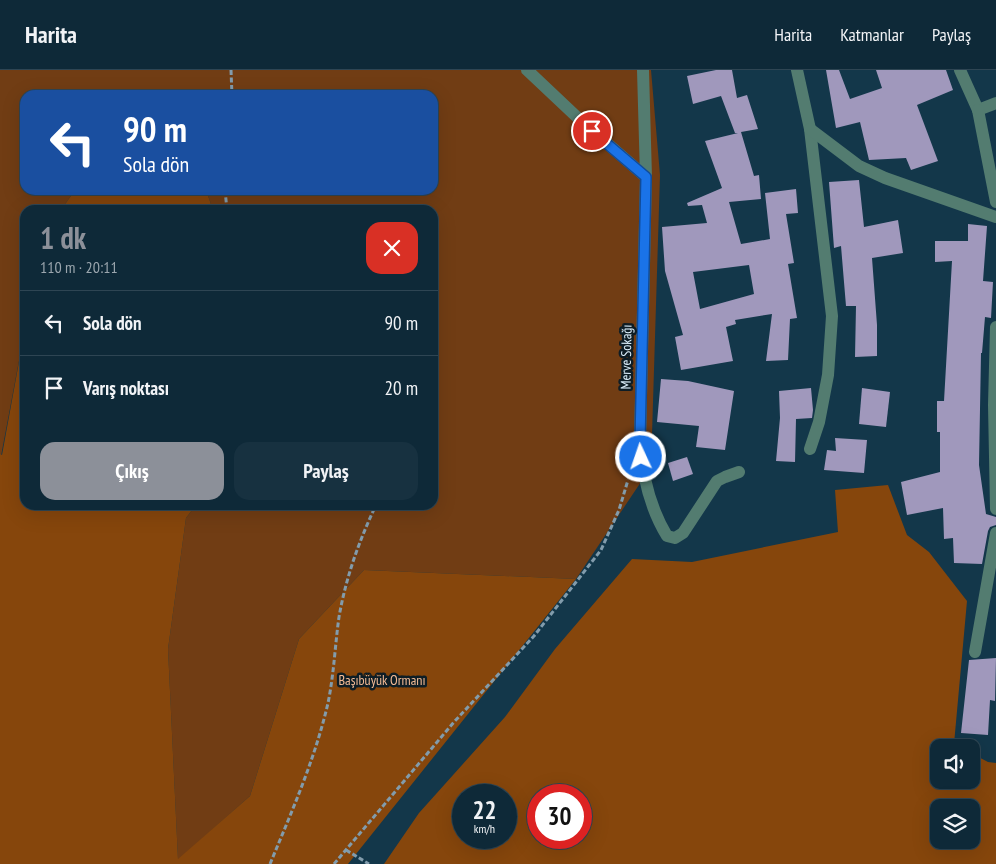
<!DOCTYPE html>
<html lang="tr">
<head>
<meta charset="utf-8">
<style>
  :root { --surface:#0e2938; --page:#173140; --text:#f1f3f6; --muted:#9ba6ae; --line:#2e4553; --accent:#8c9099 }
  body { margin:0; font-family:"PT Sans Narrow",sans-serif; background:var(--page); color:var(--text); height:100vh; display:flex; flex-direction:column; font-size:19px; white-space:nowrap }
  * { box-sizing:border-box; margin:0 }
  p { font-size:16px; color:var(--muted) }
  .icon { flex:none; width:28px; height:28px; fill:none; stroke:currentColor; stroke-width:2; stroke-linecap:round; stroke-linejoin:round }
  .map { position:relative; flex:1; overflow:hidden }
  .details { position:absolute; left:20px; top:135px; width:418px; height:305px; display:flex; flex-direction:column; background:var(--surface); border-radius:15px; box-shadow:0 5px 20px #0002,0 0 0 1px var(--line) }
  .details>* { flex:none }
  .top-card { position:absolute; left:20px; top:20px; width:418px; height:105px; border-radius:15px; box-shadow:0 5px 20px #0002,0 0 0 1px var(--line); background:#1a4fa0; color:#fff; overflow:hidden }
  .tools { position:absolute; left:930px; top:669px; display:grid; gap:10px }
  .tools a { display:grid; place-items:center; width:50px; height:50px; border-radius:10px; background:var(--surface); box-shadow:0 5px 20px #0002,0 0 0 1px var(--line); font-size:25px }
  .speed { position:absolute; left:452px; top:714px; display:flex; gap:10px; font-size:25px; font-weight:700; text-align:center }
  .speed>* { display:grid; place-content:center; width:65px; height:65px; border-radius:50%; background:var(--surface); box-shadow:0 5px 20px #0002,0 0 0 1px var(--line); line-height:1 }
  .speed small { font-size:12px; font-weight:400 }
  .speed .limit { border:8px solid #d22; background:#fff; color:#111 }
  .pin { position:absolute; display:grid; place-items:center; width:42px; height:42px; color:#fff; margin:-21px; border:2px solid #fff; border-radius:50%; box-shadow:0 1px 5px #0007 }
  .me { position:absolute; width:55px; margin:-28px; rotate:357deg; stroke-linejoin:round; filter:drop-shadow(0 0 4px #0008) }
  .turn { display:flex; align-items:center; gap:18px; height:105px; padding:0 20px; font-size:22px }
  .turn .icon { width:65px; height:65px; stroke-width:2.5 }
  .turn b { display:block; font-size:35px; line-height:42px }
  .round { display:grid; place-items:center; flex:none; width:52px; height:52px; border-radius:15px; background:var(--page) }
  .headline { display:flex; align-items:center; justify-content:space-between; height:85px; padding:0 20px }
  h1 { font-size:30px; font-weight:700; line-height:38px; color:var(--accent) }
  .cta { display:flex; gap:10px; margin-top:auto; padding:10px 20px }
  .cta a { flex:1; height:58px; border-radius:15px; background:var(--accent); color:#fff; font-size:20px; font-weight:700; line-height:58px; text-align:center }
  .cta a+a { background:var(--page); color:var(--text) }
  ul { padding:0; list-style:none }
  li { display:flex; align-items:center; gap:15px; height:65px; padding:0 20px; border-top:1px solid var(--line) }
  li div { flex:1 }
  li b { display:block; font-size:19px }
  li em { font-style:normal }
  header { display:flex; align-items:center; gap:30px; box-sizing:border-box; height:70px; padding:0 25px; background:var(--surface); border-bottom:1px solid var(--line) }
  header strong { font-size:24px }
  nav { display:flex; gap:28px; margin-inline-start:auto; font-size:18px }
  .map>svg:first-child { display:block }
</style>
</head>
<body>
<header>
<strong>Harita</strong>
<nav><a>Harita</a><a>Katmanlar</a><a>Paylaş</a></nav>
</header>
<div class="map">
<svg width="996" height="794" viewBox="0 0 996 794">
  <rect width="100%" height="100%" fill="#13374a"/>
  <polygon fill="#713d14" points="0,0 651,0 660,105 651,397 576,509 364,500 299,569 250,726 178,790 168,579 186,448 196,435 432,435 432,140 213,140 206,120 432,120 432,25 25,25 25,120 75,120 61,140 25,140 25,259 1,386 0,384"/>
  <g fill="#86460c" fill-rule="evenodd">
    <polygon points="75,120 206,120 213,140 61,140"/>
    <polygon points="25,259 25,435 196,435 186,448 168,579 178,789 250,726 299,569 364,500 576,509 348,794 0,794 0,384 2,385"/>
    <path d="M888,415L907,465L929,482L967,531L954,674L960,677L939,678V710H971V683L988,692L996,693V794H384L419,743L505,647L555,579L632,489L692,492L838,462L835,420ZM464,725H506V768H464ZM539,725H581V768H539ZM939,738H971V770H939Z"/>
  </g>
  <g fill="#a098bc" fill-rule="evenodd">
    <path d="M716,0H732L737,28L747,25L758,59L741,62L754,106L759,105L761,129L729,132L741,174L770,169L765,123L796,119L798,143L786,144L794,193L788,194L797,248L790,249L788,290L766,291L772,244L735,250L736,254L726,257L733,291L681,300L675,267L683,265L665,201L662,157L707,153L702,135L688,136L687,133L722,118L705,71L738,63H735L721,26L693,34L687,6ZM749,195L754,224L700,239L693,202Z"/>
    <polygon points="826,0 839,0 850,29 882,18 876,0 946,0 953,20 917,35 938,91 911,100 906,88 869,90 860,52 836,58"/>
    <polygon points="859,110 864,157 898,150 903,183 872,188 877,255 877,286 855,287 856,236 846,236 841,176 834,178 829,112"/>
    <polygon points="968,154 987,156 983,211 993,212 991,248 985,247 982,283 981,283 979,395 986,444 996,447 996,455 990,457 988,461 982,494 954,493 953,468 944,469 943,438 907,445 901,412 940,402 940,362 937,362 937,331 944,331 952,191 935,192 935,171 968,171"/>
    <polygon points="661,309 688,311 734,321 725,380 696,377 699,356 657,352"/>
    <polygon points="811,318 813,340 812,348 796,349 795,392 776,391 780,348 779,321"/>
    <polygon points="862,318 890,322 886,357 859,354"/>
    <polygon points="835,368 867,370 864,403 824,400 827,380 836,381"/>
    <polygon points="687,387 693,404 673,411 668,393"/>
    <polygon points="996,588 995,631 990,630 988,665 961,663 969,590"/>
  </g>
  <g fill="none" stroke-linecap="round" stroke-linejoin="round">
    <g stroke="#829cac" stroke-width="3" stroke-dasharray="5 2.5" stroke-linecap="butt">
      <polyline points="231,0 232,25"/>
      <polyline points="225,120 227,140"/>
      <polyline points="346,780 369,794"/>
      <path d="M270,794C292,741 315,689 328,633C334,604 335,575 339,547C346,507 359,471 376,435"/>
      <polyline points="334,794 454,652 534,566 601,480 619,440 628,410"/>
    </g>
    <g stroke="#537c70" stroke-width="12">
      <polyline points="527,0 579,49 646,107"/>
      <path d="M643,0L646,107L640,371C642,403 650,438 667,466L675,468L683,463L717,411L725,407L739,402"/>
      <polyline points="797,0 810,59 832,246 828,305 819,352 810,379"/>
      <polyline points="960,0 978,40 996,33"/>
      <polyline points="978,40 996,132"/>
      <polyline points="810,59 859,96 885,108 996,147"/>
      <polyline points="996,257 994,335 996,439"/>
      <polyline points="975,582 996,463"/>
    </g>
  </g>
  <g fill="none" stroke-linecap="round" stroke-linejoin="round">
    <g stroke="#114b97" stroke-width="12">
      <polyline id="route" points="592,61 646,107 640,371 641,387"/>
    </g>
    <use href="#route" stroke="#1a73e8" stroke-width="9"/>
  </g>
  <g text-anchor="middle" stroke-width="5" stroke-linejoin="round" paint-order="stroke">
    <g font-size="14" fill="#def1fd" stroke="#0e1d25">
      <text transform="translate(626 287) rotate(-89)" y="5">Merve Sokağı</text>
    </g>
    <g font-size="14" fill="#f5bc96" stroke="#0e1d25">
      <text x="382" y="615">Başıbüyük Ormanı</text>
    </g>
  </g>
</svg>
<div class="tools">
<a><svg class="icon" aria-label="sound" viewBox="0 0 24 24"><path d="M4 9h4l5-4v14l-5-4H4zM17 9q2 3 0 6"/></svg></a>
<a><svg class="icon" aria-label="layers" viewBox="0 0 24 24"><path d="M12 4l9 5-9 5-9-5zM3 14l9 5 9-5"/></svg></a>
</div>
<div class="speed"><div>22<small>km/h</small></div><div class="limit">30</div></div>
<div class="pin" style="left:592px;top:61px;background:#d93025"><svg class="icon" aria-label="arrive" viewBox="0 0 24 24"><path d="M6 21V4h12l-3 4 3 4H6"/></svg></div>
<svg class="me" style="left:641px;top:387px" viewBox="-20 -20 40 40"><circle r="17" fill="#1a73e8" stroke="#fff" stroke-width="3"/><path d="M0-11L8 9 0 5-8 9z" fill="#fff"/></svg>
<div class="top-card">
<div class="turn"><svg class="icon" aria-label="left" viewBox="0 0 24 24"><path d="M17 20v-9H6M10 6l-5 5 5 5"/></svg><div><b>90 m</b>Sola dön</div></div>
</div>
<section class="details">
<div class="headline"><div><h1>1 dk</h1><p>110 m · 20:11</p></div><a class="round" style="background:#d93025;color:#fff"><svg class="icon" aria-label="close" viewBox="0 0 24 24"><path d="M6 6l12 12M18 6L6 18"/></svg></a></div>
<ul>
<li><svg class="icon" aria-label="left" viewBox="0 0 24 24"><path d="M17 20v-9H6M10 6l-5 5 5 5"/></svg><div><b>Sola dön</b></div><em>90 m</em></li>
<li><svg class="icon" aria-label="arrive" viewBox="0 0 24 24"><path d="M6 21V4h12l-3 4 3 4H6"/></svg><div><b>Varış noktası</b></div><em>20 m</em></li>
</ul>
<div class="cta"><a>Çıkış</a><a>Paylaş</a></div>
</section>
</div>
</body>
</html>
